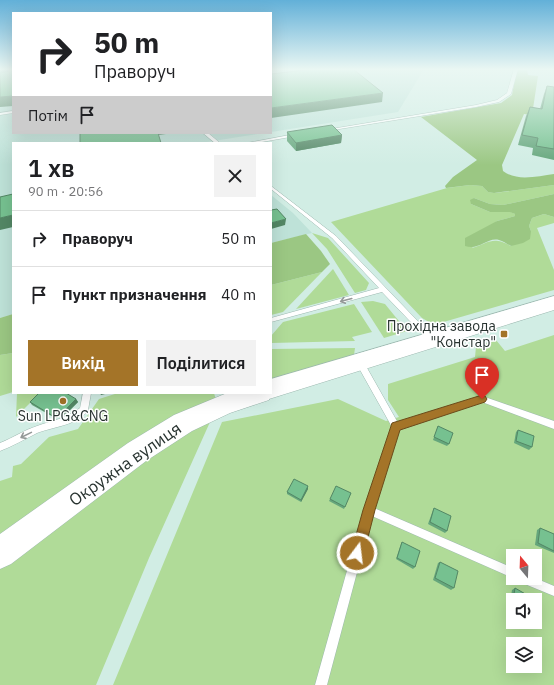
<!DOCTYPE html>
<html lang="uk">
<head>
<meta charset="utf-8">
<style>
  :root { --surface:#fff; --page:#f2f2f2; --text:#202124; --muted:#757577; --line:#e0e0e0; --accent:#a47428 }
  body { margin:0; font-family:"IBM Plex Sans",sans-serif; background:var(--page); color:var(--text); height:100vh; display:flex; flex-direction:column; font-size:15px; white-space:nowrap }
  * { box-sizing:border-box; margin:0 }
  p { font-size:13px; color:var(--muted) }
  .icon { flex:none; width:22px; height:22px; fill:none; stroke:currentColor; stroke-width:2; stroke-linecap:round; stroke-linejoin:round }
  .map { position:relative; flex:1; overflow:hidden }
  .details { position:absolute; left:12px; top:142px; width:260px; height:252px; display:flex; flex-direction:column; background:var(--surface); border-radius:0px; box-shadow:0 4px 16px #0002 }
  .details>* { flex:none }
  .banner { position:absolute; left:12px; top:12px; width:260px; height:122px; border-radius:0px; box-shadow:0 4px 16px #0002; background:#fff; color:var(--text); overflow:hidden }
  .needle { width:26px; rotate:341deg }
  .fabs { position:absolute; left:506px; top:549px; display:grid; gap:8px }
  .fabs a { display:grid; place-items:center; width:36px; height:36px; border-radius:0px; background:var(--surface); box-shadow:0 4px 16px #0002; font-size:20px }
  .pin { position:absolute; display:grid; place-items:center; width:34px; height:34px; color:#fff; margin:-41px -17px; border-radius:50% 50% 50% 0; rotate:-45deg; box-shadow:0 0 4px #0007 }
  .pin .icon { rotate:45deg }
  .me { position:absolute; width:44px; margin:-22px; rotate:15deg; stroke-linejoin:round; filter:drop-shadow(0 0 3px #0008) }
  .turn { display:flex; align-items:center; gap:14px; height:84px; padding:0 16px; font-size:18px }
  .turn .icon { width:52px; height:52px; stroke-width:2.5 }
  .turn b { display:block; font-size:28px; line-height:34px }
  .then { display:flex; align-items:center; height:38px; padding:0 16px; background:#0003; gap:8px; font-size:15px }
  .round { display:grid; place-items:center; flex:none; width:42px; height:42px; border-radius:0px; background:var(--page) }
  .headline { display:flex; align-items:center; justify-content:space-between; height:68px; padding:0 16px }
  h1 { font-size:24px; font-weight:600; line-height:30px }
  .button { display:flex; gap:8px; margin-top:auto; padding:8px 16px }
  .button a { flex:1; height:46px; border-radius:0px; background:var(--accent); color:#fff; font-size:16px; font-weight:600; line-height:46px; text-align:center }
  .button a+a { background:var(--page); color:var(--text) }
  ul { padding:0; list-style:none }
  li { display:flex; align-items:center; gap:12px; height:56px; padding:0 16px; border-top:1px solid var(--line) }
  li div { flex:1 }
  li b { display:block; font-size:15px }
  li em { font-style:normal }
  .map>svg:first-child { display:block }
</style>
</head>
<body>
<div class="map">
<svg width="554" height="685" viewBox="0 0 554 685">
  <rect width="100%" height="100%" fill="#d1ede4"/>
  <g fill="#bee2d8">
    <polygon points="0,69 13,69 13,133 264,133 207,142 208,143 13,143 13,314 0,318"/>
    <polygon points="271,69 424,69 398,112 271,132"/>
    <polygon points="271,195 293,213 312,233 271,243"/>
  </g>
  <g fill="#b0db98" fill-rule="evenodd">
    <path d="M470,185L482,186L488,192L495,193L554,185V194L503,205L490,204L474,198L471,204L490,212H511L515,214V216L497,221L472,248C490,242 493,236 511,246L531,231L529,226L532,218L544,214L554,217V223L537,228L554,270V290L440,323L429,322L422,318L331,222L447,188Z"/>
    <polygon points="312,233 328,238 369,283 366,290 355,293 327,249"/>
    <polygon points="333,269 349,295 296,309"/>
    <polygon points="322,272 283,312 271,315 271,285"/>
    <polygon points="373,301 385,304 407,331 384,338 361,302"/>
    <polygon points="354,304 372,332 352,337 355,341 271,343 271,336 283,322"/>
    <path d="M554,335V685H113L222,422L338,399L386,421L399,417L388,400V384L475,357L476,347L496,340L505,351ZM513,556H535V578H513ZM513,600H535V622H513ZM513,644H535V666H513Z"/>
    <polygon points="355,348 354,355 271,382 271,349"/>
    <polygon points="13,353 13,392 0,396 0,355"/>
    <polygon points="17,393 40,393 16,417"/>
    <polygon points="118,393 214,393 216,400 0,539 0,481 12,477 13,466 21,464 49,437 78,429 99,399"/>
    <polygon points="210,422 149,558 96,685 0,685 0,569 143,461 189,432"/>
  </g>
  <g fill="#9bc783">
    <path d="M517,69L527,70L528,75L538,76L532,115L524,114L502,165L503,171C517,182 538,176 554,174V185L494,193L488,192L482,186L470,185L446,188L445,186L453,177L477,160L421,117L501,103L512,95Z"/>
    <path d="M554,194V217L544,214L532,218L529,226L531,231L530,239L523,243L511,246C507,244 503,241 499,240C487,237 479,251 465,246V238L497,221L515,216V214L510,212H490L471,204L470,200L474,198L490,204L503,205Z"/>
    <polygon points="306,234 321,251 330,264 322,272 271,285 271,243"/>
    <polygon points="13,314 13,353 0,355 0,318"/>
  </g>
  <g fill="none" stroke-linecap="round" stroke-linejoin="round">
    <g stroke="#9db8b0" stroke-width="1">
      <g id="service">
        <polygon points="514,69 518,69 511,94 499,102 476,107 327,131 325,130 476,105 497,100 507,93"/>
        <polygon points="13,111 13,113 0,115 0,113"/>
        <polygon points="203,133 208,133 220,143 215,143"/>
        <polygon points="295,134 296,134 296,136 256,143 247,143"/>
        <polygon points="271,186 336,236 433,337 434,339 433,341 429,341 382,292 271,322 271,318 379,288 332,238 271,189"/>
        <polygon points="359,358 362,359 398,423 482,396 554,421 554,429 482,402 399,430 374,508 513,568 513,578 372,516 327,685 315,685 364,510 392,427 355,361 356,359"/>
        <path d="M83,393H91L88,410C79,425 52,427 37,433C25,439 13,446 0,451V443C13,438 24,430 37,426C53,420 66,419 80,408Z"/>
        <polygon points="519,578 535,578 554,586 554,596 520,582"/>
      </g>
    </g>
    <g stroke="#9db8b0" stroke-width="1">
      <polygon id="primary" points="554,296 554,310 269,399 269,400 230,413 192,431 146,461 11,564 0,569 0,534 128,443 174,415 227,393 271,393 271,379"/>
    </g>
    <use href="#service" fill="#fff" fill-rule="evenodd"/>
    <use href="#primary" fill="#fff" fill-rule="evenodd"/>
  </g>
  <g fill="#65a67c">
    <polygon points="547,86 554,87 554,160 532,155 533,148 518,145 526,116 530,107 540,109 544,94"/>
    <polygon points="287,132 342,135 341,143 296,151 287,141"/>
    <polygon points="76,399 78,402 65,415 55,418 32,405 30,402"/>
    <polygon points="438,426 449,444 447,446 433,440"/>
    <polygon points="518,430 532,447 529,450 514,443 516,432"/>
    <polygon points="308,486 308,489 301,502 287,494 287,492"/>
    <polygon points="351,493 344,509 329,501 330,499"/>
    <polygon points="434,508 447,531 445,533 428,524 433,510"/>
    <polygon points="540,528 554,534 554,553 535,545 537,530"/>
    <polygon points="402,542 415,567 413,569 396,559 401,544"/>
    <polygon points="440,562 454,588 451,590 433,580 438,563"/>
    <polygon points="515,588 513,600 513,610 509,608 512,590"/>
  </g>
  <g fill="#538765">
    <polygon points="0,69 10,69 13,76 0,78"/>
    <polygon points="383,93 382,102 271,118 271,108"/>
    <polygon points="13,96 13,106 0,107 0,97"/>
    <polygon points="157,133 166,133 166,134 158,135"/>
    <polygon points="342,135 341,143 296,151 296,143"/>
    <polygon points="13,215 13,227 0,230 0,218"/>
    <polygon points="286,219 285,225 271,229 271,223"/>
    <polygon points="100,393 109,393 101,395"/>
    <polygon points="76,399 78,402 65,415 55,418 53,416"/>
    <polygon points="308,486 308,489 301,502 301,500"/>
  </g>
  <g fill="#76c190" stroke="#538765">
    <polygon points="10,69 13,69 13,96 0,97 0,73 9,71"/>
    <polygon points="313,69 353,69 383,93 271,108 271,74"/>
    <polygon points="547,86 554,87 554,149 536,146 538,138 522,135 530,107 542,109"/>
    <polygon points="332,125 342,135 296,143 287,132"/>
    <polygon points="80,133 158,133 161,143 80,143"/>
    <polygon points="13,194 13,215 0,218 0,197"/>
    <polygon points="277,209 286,219 271,223 271,210"/>
    <polygon points="39,393 66,393 76,399 63,412 53,416 30,402"/>
    <polygon points="438,426 453,433 449,444 434,437"/>
    <polygon points="518,430 534,436 532,447 516,441"/>
    <polygon points="294,479 308,486 301,500 287,492"/>
    <polygon points="336,486 351,493 345,507 330,499"/>
    <polygon points="434,508 451,516 447,531 430,522"/>
    <polygon points="540,528 554,534 554,551 538,543"/>
    <polygon points="402,542 420,551 415,567 397,558"/>
    <polygon points="440,562 458,571 454,588 435,578"/>
    <polygon points="515,588 534,599 534,600 513,600 513,607 512,607"/>
  </g>
  <defs><path id="oneway-shaft" d="M-6 0H5M1.5-3L5.5 0L1.5 3" fill="none" stroke-width="1.6" stroke-linecap="round" stroke-linejoin="round"/></defs>
  <g stroke="#949998">
    <use href="#oneway-shaft" transform="translate(346 300) rotate(165)"/>
    <use href="#oneway-shaft" transform="translate(26 435) rotate(154)"/>
  </g>
  <linearGradient id="sky" x2="0" y2="1"><stop stop-color="#62b0d8"/><stop offset="0.42" stop-color="#eaf7f3"/><stop offset="1" stop-color="#eaf7f3" stop-opacity="0"/></linearGradient>
  <rect width="554" height="165" fill="url(#sky)"/>
  <polygon fill="#a47428" stroke="#6b4b1a" points="482,395 485,396 487,399 485,402 400,430 375,510 364,553 362,558 357,560 353,558 351,553 363,510 392,423"/>
  <g fill="#a47428" stroke="#fff" stroke-width="1.5">
    <rect x="500" y="330" width="8" height="8" rx="2"/>
    <circle cx="63" cy="401" r="4"/>
  </g>
  <g text-anchor="middle" stroke-width="3" stroke-linejoin="round" paint-order="stroke">
    <g font-size="14" fill="#283330" stroke="#fff" text-anchor="end">
      <text x="496" y="331">Прохідна завода<tspan x="496" dy="16">"Констар"</tspan></text>
      <text x="63" y="421" text-anchor="middle">Sun LPG&amp;CNG</text>
    </g>
    <g font-size="17" fill="#283330" stroke="#fff">
      <text transform="translate(125 464) rotate(-35)" y="6">Окружна вулиця</text>
    </g>
  </g>
</svg>
<div class="fabs">
<a><svg class="needle" viewBox="-14 -14 28 28"><path d="M0-13l5 13h-10z" fill="#e53935"/><path d="M0 13l5-13h-10z" fill="#757577"/></svg></a>
<a><svg class="icon" aria-label="sound" viewBox="0 0 24 24"><path d="M4 9h4l5-4v14l-5-4H4zM17 9q2 3 0 6"/></svg></a>
<a><svg class="icon" aria-label="layers" viewBox="0 0 24 24"><path d="M12 4l9 5-9 5-9-5zM3 14l9 5 9-5"/></svg></a>
</div>
<div class="pin" style="left:482px;top:399px;background:#d93025"><svg class="icon" aria-label="arrive" viewBox="0 0 24 24"><path d="M6 21V4h12l-3 4 3 4H6"/></svg></div>
<svg class="me" style="left:357px;top:553px" viewBox="-20 -20 40 40"><circle r="17" fill="#a47428" stroke="#fff" stroke-width="3"/><path d="M0-11L8 9 0 5-8 9z" fill="#fff"/></svg>
<div class="banner">
<div class="turn"><svg class="icon" aria-label="right" viewBox="0 0 24 24"><path d="M7 20v-9h11M14 6l5 5-5 5"/></svg><div><b>50 m</b>Праворуч</div></div>
<div class="then">Потім<svg class="icon" aria-label="arrive" viewBox="0 0 24 24"><path d="M6 21V4h12l-3 4 3 4H6"/></svg></div>
</div>
<section class="details">
<div class="headline"><div><h1>1 хв</h1><p>90 m · 20:56</p></div><a class="round"><svg class="icon" aria-label="close" viewBox="0 0 24 24"><path d="M6 6l12 12M18 6L6 18"/></svg></a></div>
<ul>
<li><svg class="icon" aria-label="right" viewBox="0 0 24 24"><path d="M7 20v-9h11M14 6l5 5-5 5"/></svg><div><b>Праворуч</b></div><em>50 m</em></li>
<li><svg class="icon" aria-label="arrive" viewBox="0 0 24 24"><path d="M6 21V4h12l-3 4 3 4H6"/></svg><div><b>Пункт призначення</b></div><em>40 m</em></li>
</ul>
<div class="button"><a>Вихід</a><a>Поділитися</a></div>
</section>
</div>
</body>
</html>
